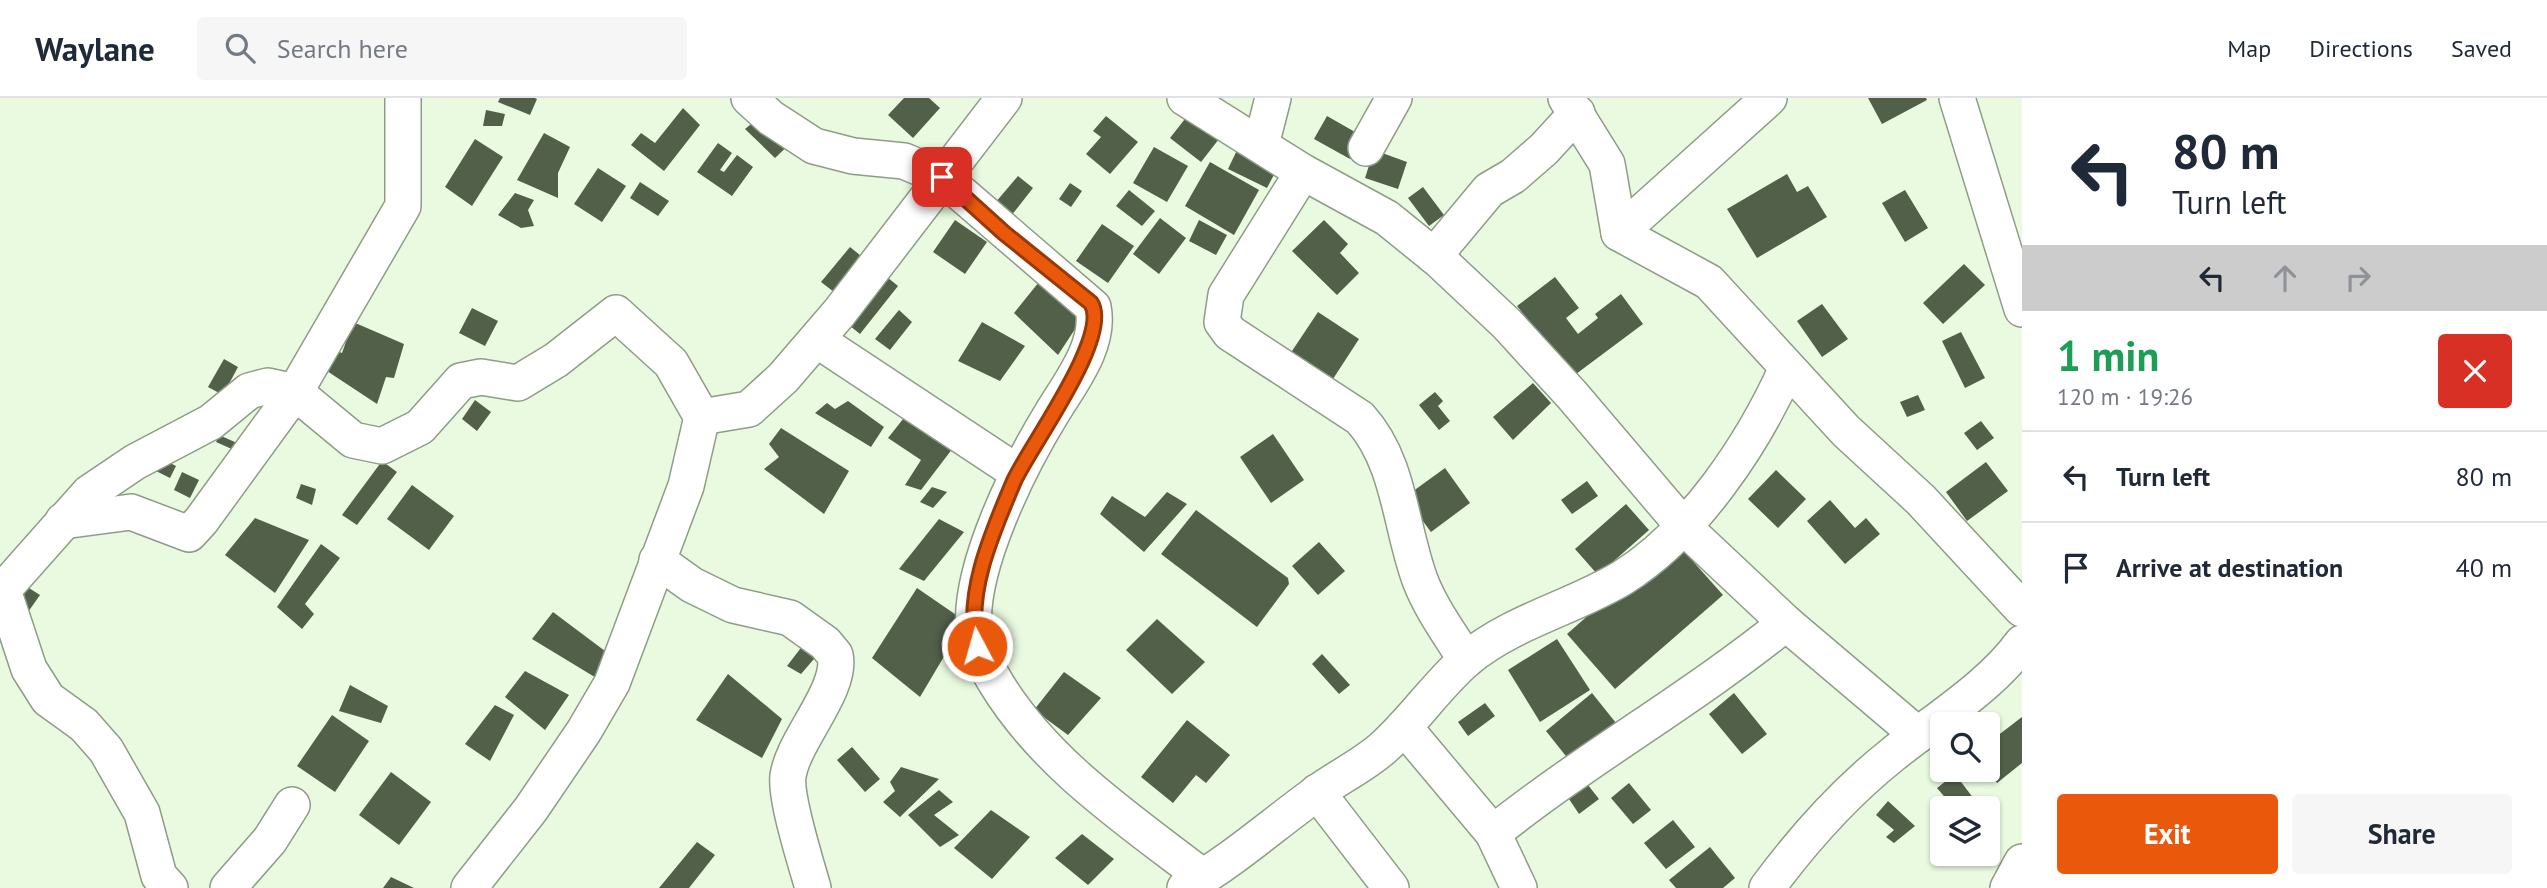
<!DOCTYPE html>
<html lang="en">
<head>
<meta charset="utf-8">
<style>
  :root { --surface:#fff; --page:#f6f6f7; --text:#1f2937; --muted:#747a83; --line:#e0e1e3; --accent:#ea580c }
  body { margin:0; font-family:"PT Sans",sans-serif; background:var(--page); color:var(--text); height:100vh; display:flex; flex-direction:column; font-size:26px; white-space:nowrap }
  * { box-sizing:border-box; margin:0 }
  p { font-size:23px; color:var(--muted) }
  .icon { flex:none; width:38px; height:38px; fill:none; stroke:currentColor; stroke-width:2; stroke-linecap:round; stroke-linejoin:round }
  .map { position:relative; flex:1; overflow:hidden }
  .side { display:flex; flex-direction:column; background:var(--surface); width:525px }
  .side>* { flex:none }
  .banner { background:#fff; color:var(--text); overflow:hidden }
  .tools { position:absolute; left:1930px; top:614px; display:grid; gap:14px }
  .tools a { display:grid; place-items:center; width:70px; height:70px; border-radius:7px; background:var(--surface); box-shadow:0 2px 5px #0004; font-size:35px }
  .pin { position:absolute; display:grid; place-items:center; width:60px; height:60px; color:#fff; margin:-30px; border-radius:14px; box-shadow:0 4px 10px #0006 }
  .me { position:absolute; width:77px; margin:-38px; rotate:354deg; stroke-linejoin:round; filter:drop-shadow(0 0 5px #0008) }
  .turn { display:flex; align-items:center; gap:24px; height:147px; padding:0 35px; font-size:32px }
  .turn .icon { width:91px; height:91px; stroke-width:2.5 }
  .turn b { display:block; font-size:49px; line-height:60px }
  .lanes { display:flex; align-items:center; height:66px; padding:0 35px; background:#0003; justify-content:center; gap:35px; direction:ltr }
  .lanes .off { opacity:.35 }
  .round { display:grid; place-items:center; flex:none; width:74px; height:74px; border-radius:7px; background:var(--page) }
  .head { display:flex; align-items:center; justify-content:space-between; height:119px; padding:0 35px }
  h1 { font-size:42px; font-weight:600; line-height:52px; color:#1e9e55 }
  .primary-button { display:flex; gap:14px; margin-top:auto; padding:14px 35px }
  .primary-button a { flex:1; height:80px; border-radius:7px; background:var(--accent); color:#fff; font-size:28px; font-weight:600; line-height:80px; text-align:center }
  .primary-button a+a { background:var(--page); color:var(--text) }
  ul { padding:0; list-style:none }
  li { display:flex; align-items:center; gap:21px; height:91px; padding:0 35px; border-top:2px solid var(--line) }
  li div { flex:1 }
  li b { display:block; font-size:26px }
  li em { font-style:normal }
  header { display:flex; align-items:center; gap:42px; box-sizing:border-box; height:98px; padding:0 35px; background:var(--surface); border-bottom:2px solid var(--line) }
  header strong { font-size:33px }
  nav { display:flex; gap:38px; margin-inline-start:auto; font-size:24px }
  .search { width:490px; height:63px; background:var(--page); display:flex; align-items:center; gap:18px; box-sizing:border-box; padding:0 24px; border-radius:7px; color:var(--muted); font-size:26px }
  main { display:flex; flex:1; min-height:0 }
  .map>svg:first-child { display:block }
</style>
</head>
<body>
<header>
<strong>Waylane</strong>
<div class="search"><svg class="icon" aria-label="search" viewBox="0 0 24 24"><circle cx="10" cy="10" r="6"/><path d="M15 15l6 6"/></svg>Search here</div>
<nav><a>Map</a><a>Directions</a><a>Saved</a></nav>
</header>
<main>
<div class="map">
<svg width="2022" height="790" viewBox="0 0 2022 790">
  <rect width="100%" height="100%" fill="#e9fae0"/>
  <g fill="#52604a">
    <polygon points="500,0 535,0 537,1 530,17 498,4"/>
    <polygon points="904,0 929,0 940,10 913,40 888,17"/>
    <polygon points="1868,0 1926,0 1927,2 1882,26"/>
    <polygon points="773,8 797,39 775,60 745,31"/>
    <polygon points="1195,8 1226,32 1201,64 1170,40"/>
    <polygon points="683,10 700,27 664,73 631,47 641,35 655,45"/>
    <polygon points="486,12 505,16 502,28 483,28"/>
    <polygon points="1106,18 1138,44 1110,76 1086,56 1101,39 1093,33"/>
    <polygon points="1327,18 1362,38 1350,61 1314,41"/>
    <polygon points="544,35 570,49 558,75 558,100 517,82"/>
    <polygon points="475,41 503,59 472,108 445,89"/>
    <polygon points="718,45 732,55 720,72 724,74 737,57 753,69 732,98 697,74"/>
    <polygon points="1154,49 1188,68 1167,104 1133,85"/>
    <polygon points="1238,50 1278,69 1267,90 1228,71"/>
    <polygon points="1374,52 1407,64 1398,91 1365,80"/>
    <polygon points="1210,64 1259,92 1234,137 1185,108"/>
    <polygon points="598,70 626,88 602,124 574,106"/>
    <polygon points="1787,76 1797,94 1808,88 1827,119 1757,160 1727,111"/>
    <polygon points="1018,78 1033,90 1011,118 995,105"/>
    <polygon points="640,84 669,103 658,118 630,100"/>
    <polygon points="1070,85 1082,93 1071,109 1059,101"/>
    <polygon points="1423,89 1444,117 1429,128 1408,100"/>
    <polygon points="1129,92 1155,113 1142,128 1116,108"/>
    <polygon points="1905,92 1928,130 1905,144 1882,105"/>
    <polygon points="515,95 534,102 528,112 534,128 521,130 498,117"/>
    <polygon points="1160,120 1186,140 1159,176 1133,156"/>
    <polygon points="955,122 987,144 965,176 933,154"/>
    <polygon points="1199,122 1227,137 1216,157 1189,143"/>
    <polygon points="1324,122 1348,146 1340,155 1359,175 1337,197 1292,153"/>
    <polygon points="1102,126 1134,148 1108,185 1076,163"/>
    <polygon points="850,149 898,188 860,236 824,207 834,194 821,184"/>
    <polygon points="1964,166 1985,187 1943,226 1923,205"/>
    <polygon points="1555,179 1579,210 1566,220 1578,236 1598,220 1595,216 1621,196 1643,226 1572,279 1517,208"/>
    <polygon points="1039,184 1081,222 1058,257 1014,215"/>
    <polygon points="1822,206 1848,241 1822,259 1797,223"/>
    <polygon points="472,210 498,223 485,248 459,235"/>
    <polygon points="899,212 912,224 890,252 875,241"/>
    <polygon points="1318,214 1359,241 1331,284 1290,256"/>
    <polygon points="353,224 404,246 394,280 386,279 377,306 327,273 335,252 342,255"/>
    <polygon points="982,224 1025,248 1000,283 958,263"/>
    <polygon points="1961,234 1985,280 1965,290 1942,243"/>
    <polygon points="224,261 238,269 223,297 208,289"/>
    <polygon points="1533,285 1551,305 1513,342 1493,319"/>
    <polygon points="1435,294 1443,303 1438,308 1450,323 1439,332 1419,307"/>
    <polygon points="1918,297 1925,312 1907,319 1900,304"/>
    <polygon points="475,302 491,314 477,333 462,321"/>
    <polygon points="848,303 884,329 871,349 815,315 827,305 835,311"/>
    <polygon points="907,316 956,346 921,392 905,387 921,362 888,340"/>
    <polygon points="1981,323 1994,340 1977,352 1964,335"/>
    <polygon points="781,330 849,373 824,416 764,371 779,359 769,346"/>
    <polygon points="1273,336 1304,382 1271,405 1240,359"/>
    <polygon points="219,337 237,345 234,352 216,344"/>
    <polygon points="154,357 176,368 170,380 148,369"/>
    <polygon points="382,363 397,374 357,427 342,417"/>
    <polygon points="1986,364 2008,393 1967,423 1946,394"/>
    <polygon points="1445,370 1470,405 1431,434 1405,399"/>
    <polygon points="1776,372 1806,401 1778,430 1748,401"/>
    <polygon points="182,374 199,382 190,400 174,392"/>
    <polygon points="1587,383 1598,398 1572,416 1561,402"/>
    <polygon points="301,386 316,391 312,407 296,400"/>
    <polygon points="412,387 454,418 429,452 387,421"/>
    <polygon points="932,389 947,394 933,410 920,404"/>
    <polygon points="1167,394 1187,406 1144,454 1100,416 1112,398 1145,419"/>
    <polygon points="1830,402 1855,430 1866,420 1880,436 1845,466 1807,423"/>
    <polygon points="1626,406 1649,432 1598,477 1575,451"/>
    <polygon points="1196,412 1288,480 1289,486 1257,529 1161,456"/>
    <polygon points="255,420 309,442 275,495 225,457"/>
    <polygon points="939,421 964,434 924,483 899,471"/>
    <polygon points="1674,442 1723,497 1615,591 1567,536"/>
    <polygon points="1319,444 1345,473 1318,497 1292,468"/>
    <polygon points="321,446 340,460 305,506 314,516 302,531 277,509"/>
    <polygon points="21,485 40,497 28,514 10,501"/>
    <polygon points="917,490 965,523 920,599 872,560"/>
    <polygon points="553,514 605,553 598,581 532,541"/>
    <polygon points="1157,521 1205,564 1172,596 1126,552"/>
    <polygon points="810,538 833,539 801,576 787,568"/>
    <polygon points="1557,541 1590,592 1540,624 1508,572"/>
    <polygon points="1322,556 1350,587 1339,596 1312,566"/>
    <polygon points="525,573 569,597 545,632 505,599"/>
    <polygon points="1064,574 1101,600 1068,637 1034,612"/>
    <polygon points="728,576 782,621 762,660 696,622"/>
    <polygon points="350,587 388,608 381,625 339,613"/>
    <polygon points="1592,595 1620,630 1573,667 1546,633"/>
    <polygon points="1734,595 1767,636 1742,656 1709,616"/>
    <polygon points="1485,605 1495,618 1468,638 1458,624"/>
    <polygon points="495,607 514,617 490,663 465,646"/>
    <polygon points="332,617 369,643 335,694 297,668"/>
    <polygon points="2022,619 2022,665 1997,685 1988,672 1988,645"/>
    <polygon points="1187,622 1230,657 1206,685 1196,677 1173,705 1141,679"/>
    <polygon points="852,649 880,681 865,694 837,662"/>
    <polygon points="901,669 939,681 900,719 883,704 895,693 890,684"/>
    <polygon points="391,674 431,704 399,747 359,717"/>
    <polygon points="1955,676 1974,701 1958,710 1954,710 1937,690"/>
    <polygon points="1629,685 1651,712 1633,726 1611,700"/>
    <polygon points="1588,687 1599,701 1579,716 1569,701"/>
    <polygon points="939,692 953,704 934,717 959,737 940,749 908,717"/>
    <polygon points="1888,703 1915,728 1894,745 1886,739 1894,732 1876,717"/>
    <polygon points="991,712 1030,739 992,781 954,750"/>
    <polygon points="1673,722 1695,749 1666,771 1644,745"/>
    <polygon points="1082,736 1114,761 1088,787 1055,760"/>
    <polygon points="697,744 715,757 689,790 659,790"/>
    <polygon points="1710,749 1735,780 1723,790 1676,790 1669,782"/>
    <polygon points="391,779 414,790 383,790"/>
  </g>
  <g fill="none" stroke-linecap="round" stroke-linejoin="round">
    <g stroke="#8e9d85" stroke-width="38">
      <g id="minor">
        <path d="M749,0L771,20L814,48L853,58L904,63L942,79L1093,209C1101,247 1070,285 1052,315C1020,367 968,470 974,532C976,552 986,568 996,585C1046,667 1128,721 1203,779"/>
        <polyline points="1185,0 1303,74 1387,120 1439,162 1507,226 1572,297 1685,430 1786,525 1918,637"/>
        <polyline points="1566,0 1607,66 1619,135 1709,184 1846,333 1921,402 2022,511"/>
        <polyline points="1957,0 2022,211"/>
        <polyline points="1261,47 1273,0"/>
        <polyline points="1366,50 1394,0"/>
        <path d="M1303,74L1226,197L1222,224L1230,235L1360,320C1400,364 1400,428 1420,482C1431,511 1450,536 1466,562"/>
        <polyline points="1619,135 1769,0"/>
        <polyline points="1434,158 1489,92 1513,78 1544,51 1577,15"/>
        <polyline points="817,242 1018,375"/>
        <polyline points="63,423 131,414 189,436 201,423 295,294 403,108 403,0"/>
        <path d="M657,462L692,487L733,507L790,520L825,545L835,557C843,591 793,642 788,678C785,700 806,765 813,790"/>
        <polyline points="1404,629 1493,735 1519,790"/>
        <polyline points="1317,694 1391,790"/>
        <path d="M1493,735C1587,660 1692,601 1786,525"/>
        <polyline points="170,790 159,778 142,715 106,652 84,627 48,601 29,571 3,492 89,395 135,364 211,324 249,293 268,288 295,294 353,342 382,348 420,329 461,283 481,279 518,285 556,262 616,215 671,265 703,321"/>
        <polyline points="228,790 270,742 292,707"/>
        <polyline points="469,790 531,711 584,633 612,585 686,388 701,323 707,318 749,311 783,280 839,215 1004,0"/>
        <path d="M1185,790C1232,763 1270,729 1314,697C1336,680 1363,668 1384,649C1414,622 1437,587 1467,561C1513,523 1572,510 1622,480C1694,435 1753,346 1787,270"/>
        <path d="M1767,790C1804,740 1843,696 1892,657C1935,622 1989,590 2022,545"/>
        <polyline points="2008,790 2022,764"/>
      </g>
    </g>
    <use href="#minor" stroke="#fff" stroke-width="35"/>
  </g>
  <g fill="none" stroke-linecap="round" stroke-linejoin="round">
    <g stroke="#983908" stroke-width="18">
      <path id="route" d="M942,79L1004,135L1091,205C1112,238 1030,348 1014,383C993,433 965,494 977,548"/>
    </g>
    <use href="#route" stroke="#ea580c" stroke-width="12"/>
  </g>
</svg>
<div class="tools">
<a><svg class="icon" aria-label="search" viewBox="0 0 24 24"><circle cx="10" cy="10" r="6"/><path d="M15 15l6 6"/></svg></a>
<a><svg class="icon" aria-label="layers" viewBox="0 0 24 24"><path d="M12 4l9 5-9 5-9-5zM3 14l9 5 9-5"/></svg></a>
</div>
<div class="pin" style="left:942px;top:79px;background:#d93025"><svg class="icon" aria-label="arrive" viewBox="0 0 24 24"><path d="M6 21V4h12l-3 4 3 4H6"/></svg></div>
<svg class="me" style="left:977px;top:548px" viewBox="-20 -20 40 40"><circle r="17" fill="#ea580c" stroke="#fff" stroke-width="3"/><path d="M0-11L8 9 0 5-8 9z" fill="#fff"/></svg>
</div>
<section class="side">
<div class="banner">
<div class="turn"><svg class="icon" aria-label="left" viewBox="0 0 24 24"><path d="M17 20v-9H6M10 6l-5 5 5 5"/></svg><div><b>80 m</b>Turn left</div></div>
<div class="lanes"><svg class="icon" aria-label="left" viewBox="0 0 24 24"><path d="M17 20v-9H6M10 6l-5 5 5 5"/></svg><svg class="icon off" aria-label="ahead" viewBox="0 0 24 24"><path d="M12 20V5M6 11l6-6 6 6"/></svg><svg class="icon off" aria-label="right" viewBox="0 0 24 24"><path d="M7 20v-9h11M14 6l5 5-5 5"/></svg></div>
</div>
<div class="head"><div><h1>1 min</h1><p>120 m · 19:26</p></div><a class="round" style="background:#d93025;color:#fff"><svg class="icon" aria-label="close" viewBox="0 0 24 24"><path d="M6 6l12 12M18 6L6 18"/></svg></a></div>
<ul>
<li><svg class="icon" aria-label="left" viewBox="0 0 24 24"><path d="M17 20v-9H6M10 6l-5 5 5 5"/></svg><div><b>Turn left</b></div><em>80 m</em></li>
<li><svg class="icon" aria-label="arrive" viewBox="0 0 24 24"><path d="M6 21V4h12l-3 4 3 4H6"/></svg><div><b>Arrive at destination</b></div><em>40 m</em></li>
</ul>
<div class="primary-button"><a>Exit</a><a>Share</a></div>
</section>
</main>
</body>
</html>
